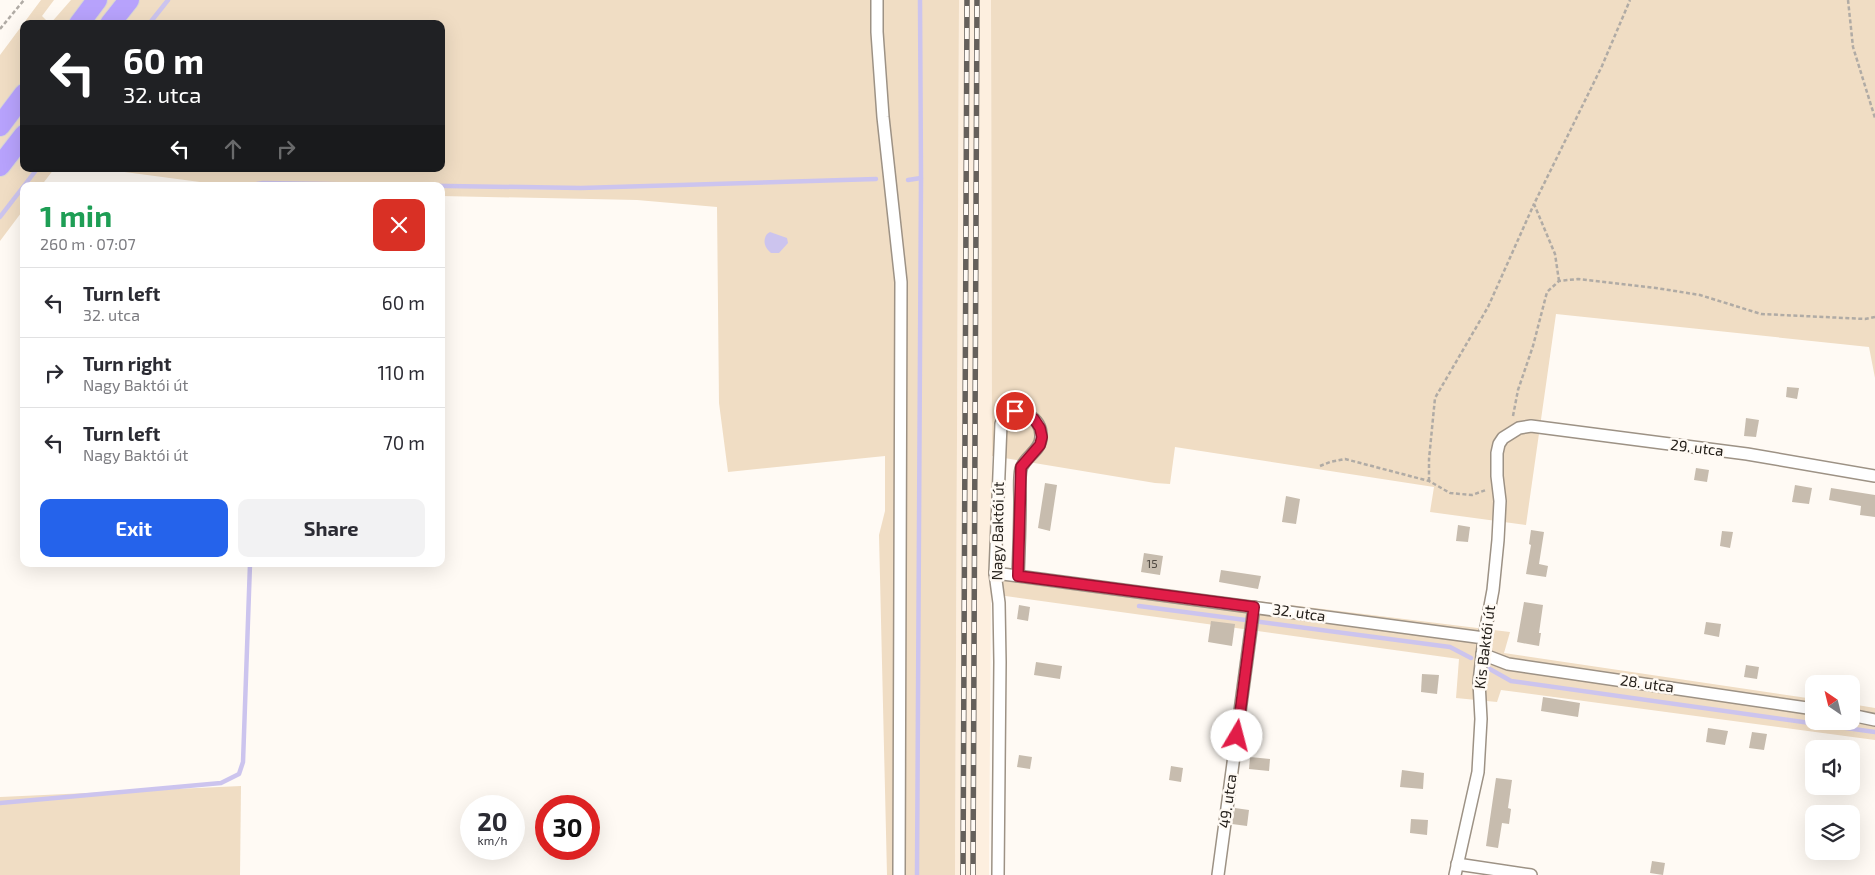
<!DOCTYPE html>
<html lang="en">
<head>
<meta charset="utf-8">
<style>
  :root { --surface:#fff; --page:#f2f2f3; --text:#2b2b33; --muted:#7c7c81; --line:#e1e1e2; --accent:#2563eb }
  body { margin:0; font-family:"Exo 2",sans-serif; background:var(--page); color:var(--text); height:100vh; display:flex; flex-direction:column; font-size:19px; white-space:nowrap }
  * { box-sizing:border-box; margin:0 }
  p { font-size:16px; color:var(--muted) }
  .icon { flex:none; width:28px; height:28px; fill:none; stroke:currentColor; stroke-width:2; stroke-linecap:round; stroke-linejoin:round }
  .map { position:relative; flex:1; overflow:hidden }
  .panel { position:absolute; left:20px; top:182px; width:425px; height:385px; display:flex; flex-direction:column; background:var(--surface); border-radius:10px; box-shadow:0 5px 20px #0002 }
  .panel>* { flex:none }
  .hud { position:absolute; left:20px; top:20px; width:425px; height:152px; border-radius:10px; box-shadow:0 5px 20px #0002; background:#202124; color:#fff; overflow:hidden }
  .needle { width:32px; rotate:325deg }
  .fabs { position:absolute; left:1805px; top:675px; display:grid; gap:10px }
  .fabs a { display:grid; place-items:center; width:55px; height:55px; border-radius:10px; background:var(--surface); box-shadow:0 5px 20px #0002; font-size:25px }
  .speed { position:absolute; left:460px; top:795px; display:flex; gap:10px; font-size:25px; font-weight:700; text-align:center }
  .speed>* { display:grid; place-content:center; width:65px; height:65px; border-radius:50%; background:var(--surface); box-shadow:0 5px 20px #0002; line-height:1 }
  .speed small { font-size:12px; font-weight:400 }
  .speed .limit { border:8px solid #d22; background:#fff; color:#111 }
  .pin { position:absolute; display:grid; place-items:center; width:42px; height:42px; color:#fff; margin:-21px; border:2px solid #fff; border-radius:50%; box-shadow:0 1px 5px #0007 }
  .me { position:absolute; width:55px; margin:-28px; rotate:8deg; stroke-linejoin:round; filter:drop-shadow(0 0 4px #0008) }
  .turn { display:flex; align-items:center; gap:18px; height:105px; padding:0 20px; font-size:22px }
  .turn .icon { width:65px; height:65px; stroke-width:2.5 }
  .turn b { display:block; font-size:35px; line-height:42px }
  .lanes { display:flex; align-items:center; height:48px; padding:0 20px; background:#0003; justify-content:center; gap:25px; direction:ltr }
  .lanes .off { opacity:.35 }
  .round { display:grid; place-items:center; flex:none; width:52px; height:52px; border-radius:10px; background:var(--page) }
  .summary { display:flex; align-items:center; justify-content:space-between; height:85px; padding:0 20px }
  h1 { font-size:30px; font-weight:700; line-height:38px; color:#1e9e55 }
  .action { display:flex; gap:10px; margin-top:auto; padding:10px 20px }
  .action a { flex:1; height:58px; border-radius:10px; background:var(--accent); color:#fff; font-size:20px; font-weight:700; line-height:58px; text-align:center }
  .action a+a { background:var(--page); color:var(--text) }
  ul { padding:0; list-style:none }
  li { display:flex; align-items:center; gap:15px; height:70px; padding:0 20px; border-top:1px solid var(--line) }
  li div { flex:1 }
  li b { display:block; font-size:19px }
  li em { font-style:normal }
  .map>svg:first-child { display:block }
</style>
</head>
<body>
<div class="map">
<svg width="1875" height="875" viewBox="0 0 1875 875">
  <rect width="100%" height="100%" fill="#fffaf4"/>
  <polygon fill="#fdefdf" points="959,0 991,0 992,456 989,875 955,875"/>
  <g fill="#f0ddc4">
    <polygon points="41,0 54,0 42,16 50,24 71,0 959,0 955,875 887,875 879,535 885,511 885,456 728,472 719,403 717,207 637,200 441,196 441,186 230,186 102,169 441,169 441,24 24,24 24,169 54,169 41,186 24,186 24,209 0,241 0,55"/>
    <polygon points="991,0 1875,0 1875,378 1869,347 1556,314 1526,525 1430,512 1434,487 1175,447 1170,484 1155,483 992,456"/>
    <polygon points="991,568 1510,632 1504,653 1814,699 1814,721 1851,721 1851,704 1875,708 1875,740 1501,690 1497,702 1456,698 1459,659 991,594"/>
    <polygon points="241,786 240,875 0,875 0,797"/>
  </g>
  <path fill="#ccc4ee" d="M770,232L787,238L788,243L779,253H771C765,248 762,241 767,234Z"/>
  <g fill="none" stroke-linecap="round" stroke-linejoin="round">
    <g stroke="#ccc4ee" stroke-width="4.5">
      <polyline points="149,24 168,0"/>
      <polyline points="908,180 921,178"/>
      <polyline points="255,186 257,184 263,183 581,188 876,179"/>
      <polyline points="0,217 37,169"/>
      <polyline points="1139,606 1450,647 1471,658"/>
      <polyline points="1488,668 1511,681 1875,732"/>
      <polyline points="0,803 221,783 239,774 243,762 250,564"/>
      <polyline points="917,875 921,178 920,0"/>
    </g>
  </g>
  <g fill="#c7bcae">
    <polygon points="1787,387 1799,388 1797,399 1786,397"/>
    <polygon points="1746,418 1759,420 1756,437 1744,436"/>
    <polygon points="1696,468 1709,470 1707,482 1694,480"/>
    <polygon points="1045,483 1057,485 1050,531 1038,528"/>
    <polygon points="1795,485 1812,488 1809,504 1792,502"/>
    <polygon points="1831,488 1875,495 1875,517 1860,515 1861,506 1829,500"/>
    <polygon points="1286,496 1300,499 1296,524 1282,522"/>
    <polygon points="1458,525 1470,527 1468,542 1456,541"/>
    <polygon points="1531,530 1544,532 1539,564 1548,566 1546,577 1526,574 1531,545 1529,544"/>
    <polygon points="1722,531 1733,532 1730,548 1720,546"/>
    <polygon points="1144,553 1163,556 1160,575 1141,572"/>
    <polygon points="1221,570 1261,576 1258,589 1219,582"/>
    <polygon points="1524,602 1543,605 1539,633 1541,633 1539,646 1517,642"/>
    <polygon points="1019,605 1030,607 1028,621 1017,619"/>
    <polygon points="1211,621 1235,624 1232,646 1208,642"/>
    <polygon points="1706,622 1721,624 1719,637 1704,634"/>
    <polygon points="1036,662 1062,666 1060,679 1034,675"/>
    <polygon points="1746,665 1759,667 1757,679 1744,677"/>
    <polygon points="1422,674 1439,675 1437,694 1421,692"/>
    <polygon points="1543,697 1580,703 1578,717 1541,711"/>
    <polygon points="1708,728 1728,731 1725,745 1706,742"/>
    <polygon points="1752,732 1767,734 1764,750 1749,748"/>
    <polygon points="1019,755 1032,757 1030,769 1017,767"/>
    <polygon points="1250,757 1270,759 1269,771 1249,769"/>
    <polygon points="1171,766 1183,768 1181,782 1169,780"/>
    <polygon points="1402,770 1424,773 1423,789 1400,787"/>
    <polygon points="1496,778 1512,780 1508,808 1511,809 1509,824 1502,823 1498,848 1486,846"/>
    <polygon points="1235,808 1249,810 1247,826 1232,824"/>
    <polygon points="1411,819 1428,820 1427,835 1410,833"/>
    <polygon points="1652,861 1665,863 1663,875 1650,873"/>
  </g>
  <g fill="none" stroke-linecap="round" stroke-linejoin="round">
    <g stroke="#9d9285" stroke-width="14">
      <g id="minor">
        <polyline points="877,0 877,32 883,117 901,282 899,875"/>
        <polyline points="995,573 1484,638"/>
        <polyline points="1482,654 1508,664 1814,709"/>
        <polyline points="1851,715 1875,720"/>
        <polyline points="1457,864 1531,875"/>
        <path d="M998,875L1000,662L999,603L995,573L1001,424L1004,417C1020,406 1042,417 1041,437C1041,451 1024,457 1021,469C1019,478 1020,490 1020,499C1020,525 1019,550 1018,576"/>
        <polyline points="1218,875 1254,607"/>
        <polyline points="1455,875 1478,772 1481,719 1479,682 1484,638 1493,590 1498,540 1500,501 1497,476 1497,453 1499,444 1503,438 1519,428 1531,426 1747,454 1875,476"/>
      </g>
    </g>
    <g stroke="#d8d7d6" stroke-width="22">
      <g id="motorway">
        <polyline points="79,24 97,0"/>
        <polyline points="110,24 129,0"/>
        <polyline points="0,126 24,94"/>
        <polyline points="0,166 24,135"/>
      </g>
    </g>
    <g stroke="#b0aba5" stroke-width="2.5" stroke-dasharray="4 2.5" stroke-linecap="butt">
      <polyline points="1848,0 1853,47 1875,118"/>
      <polyline points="0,29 24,0"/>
      <polyline points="1559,281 1555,254 1534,204 1602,66 1630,0"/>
      <polyline points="1513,416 1518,390 1533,346 1547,292 1559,281 1578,279 1656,288 1700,295 1761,314 1865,319 1875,317"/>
      <polyline points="1320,466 1330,462 1345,459 1429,481 1450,493 1472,495 1486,490"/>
      <polyline points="1429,481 1429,459 1435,398 1488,307 1534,204"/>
    </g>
    <use href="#minor" stroke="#fff" stroke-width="11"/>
    <use href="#motorway" stroke="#b7a2fc" stroke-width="20"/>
    <g stroke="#65605b" stroke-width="5.5">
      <g id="rail">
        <polyline points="963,875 967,0"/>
        <polyline points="973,875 977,0"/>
      </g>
    </g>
    <use href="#rail" stroke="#fffaf4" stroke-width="4" stroke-dasharray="11" stroke-linecap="butt"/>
  </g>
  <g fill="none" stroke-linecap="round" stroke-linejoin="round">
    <g stroke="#92132f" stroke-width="12">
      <polyline id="route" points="1015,411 1023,413 1034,419 1040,428 1042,437 1040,445 1021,467 1018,576 1254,607 1237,736"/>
    </g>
    <use href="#route" stroke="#e11d48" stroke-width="9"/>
  </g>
  <g text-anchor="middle" stroke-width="5" stroke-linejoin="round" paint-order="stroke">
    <g font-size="12" fill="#4e4740">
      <text x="1152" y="568">15</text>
    </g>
    <g font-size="15" fill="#25201b" stroke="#fffaf4">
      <text transform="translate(1697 448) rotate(7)" y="5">29. utca</text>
      <text transform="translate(998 531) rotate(-89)" y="5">Nagy Baktói út</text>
      <text transform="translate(1299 613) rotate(8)" y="5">32. utca</text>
      <text transform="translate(1485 647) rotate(-83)" y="5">Kis Baktói út</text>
      <text transform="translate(1647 684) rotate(8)" y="5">28. utca</text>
      <text transform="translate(1228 801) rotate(-82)" y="5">49. utca</text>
    </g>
  </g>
</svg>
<div class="fabs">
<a><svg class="needle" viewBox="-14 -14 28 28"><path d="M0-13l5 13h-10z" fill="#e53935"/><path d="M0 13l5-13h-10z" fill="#7c7c81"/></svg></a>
<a><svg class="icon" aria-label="sound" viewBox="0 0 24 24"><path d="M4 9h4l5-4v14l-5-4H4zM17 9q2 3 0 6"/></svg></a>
<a><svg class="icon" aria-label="layers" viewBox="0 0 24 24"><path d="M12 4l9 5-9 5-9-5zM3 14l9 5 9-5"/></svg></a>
</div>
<div class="speed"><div>20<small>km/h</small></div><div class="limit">30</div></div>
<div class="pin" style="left:1015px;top:411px;background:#d93025"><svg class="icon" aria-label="arrive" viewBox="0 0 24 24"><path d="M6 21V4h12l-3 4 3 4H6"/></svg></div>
<svg class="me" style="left:1237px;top:736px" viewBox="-20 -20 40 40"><circle r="19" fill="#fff"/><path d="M0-13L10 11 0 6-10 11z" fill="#e11d48"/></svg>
<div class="hud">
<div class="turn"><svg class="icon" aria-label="left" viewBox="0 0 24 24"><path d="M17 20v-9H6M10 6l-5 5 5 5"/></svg><div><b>60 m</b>32. utca</div></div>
<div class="lanes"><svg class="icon" aria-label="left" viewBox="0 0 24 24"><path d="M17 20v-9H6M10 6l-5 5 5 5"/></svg><svg class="icon off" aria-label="ahead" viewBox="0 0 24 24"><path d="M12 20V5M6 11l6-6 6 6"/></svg><svg class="icon off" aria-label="right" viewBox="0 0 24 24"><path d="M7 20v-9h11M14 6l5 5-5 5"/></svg></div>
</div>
<section class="panel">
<div class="summary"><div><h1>1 min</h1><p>260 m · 07:07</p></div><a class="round" style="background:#d93025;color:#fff"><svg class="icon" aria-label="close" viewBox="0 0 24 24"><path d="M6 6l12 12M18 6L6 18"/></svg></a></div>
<ul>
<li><svg class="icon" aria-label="left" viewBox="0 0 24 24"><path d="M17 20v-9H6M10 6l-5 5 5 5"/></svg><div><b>Turn left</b><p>32. utca</p></div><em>60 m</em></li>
<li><svg class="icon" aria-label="right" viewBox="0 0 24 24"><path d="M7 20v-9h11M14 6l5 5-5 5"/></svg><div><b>Turn right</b><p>Nagy Baktói út</p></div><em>110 m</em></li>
<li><svg class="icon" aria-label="left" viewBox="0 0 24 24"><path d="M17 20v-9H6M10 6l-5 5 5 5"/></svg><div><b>Turn left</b><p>Nagy Baktói út</p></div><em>70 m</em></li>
</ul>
<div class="action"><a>Exit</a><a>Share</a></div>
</section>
</div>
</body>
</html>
